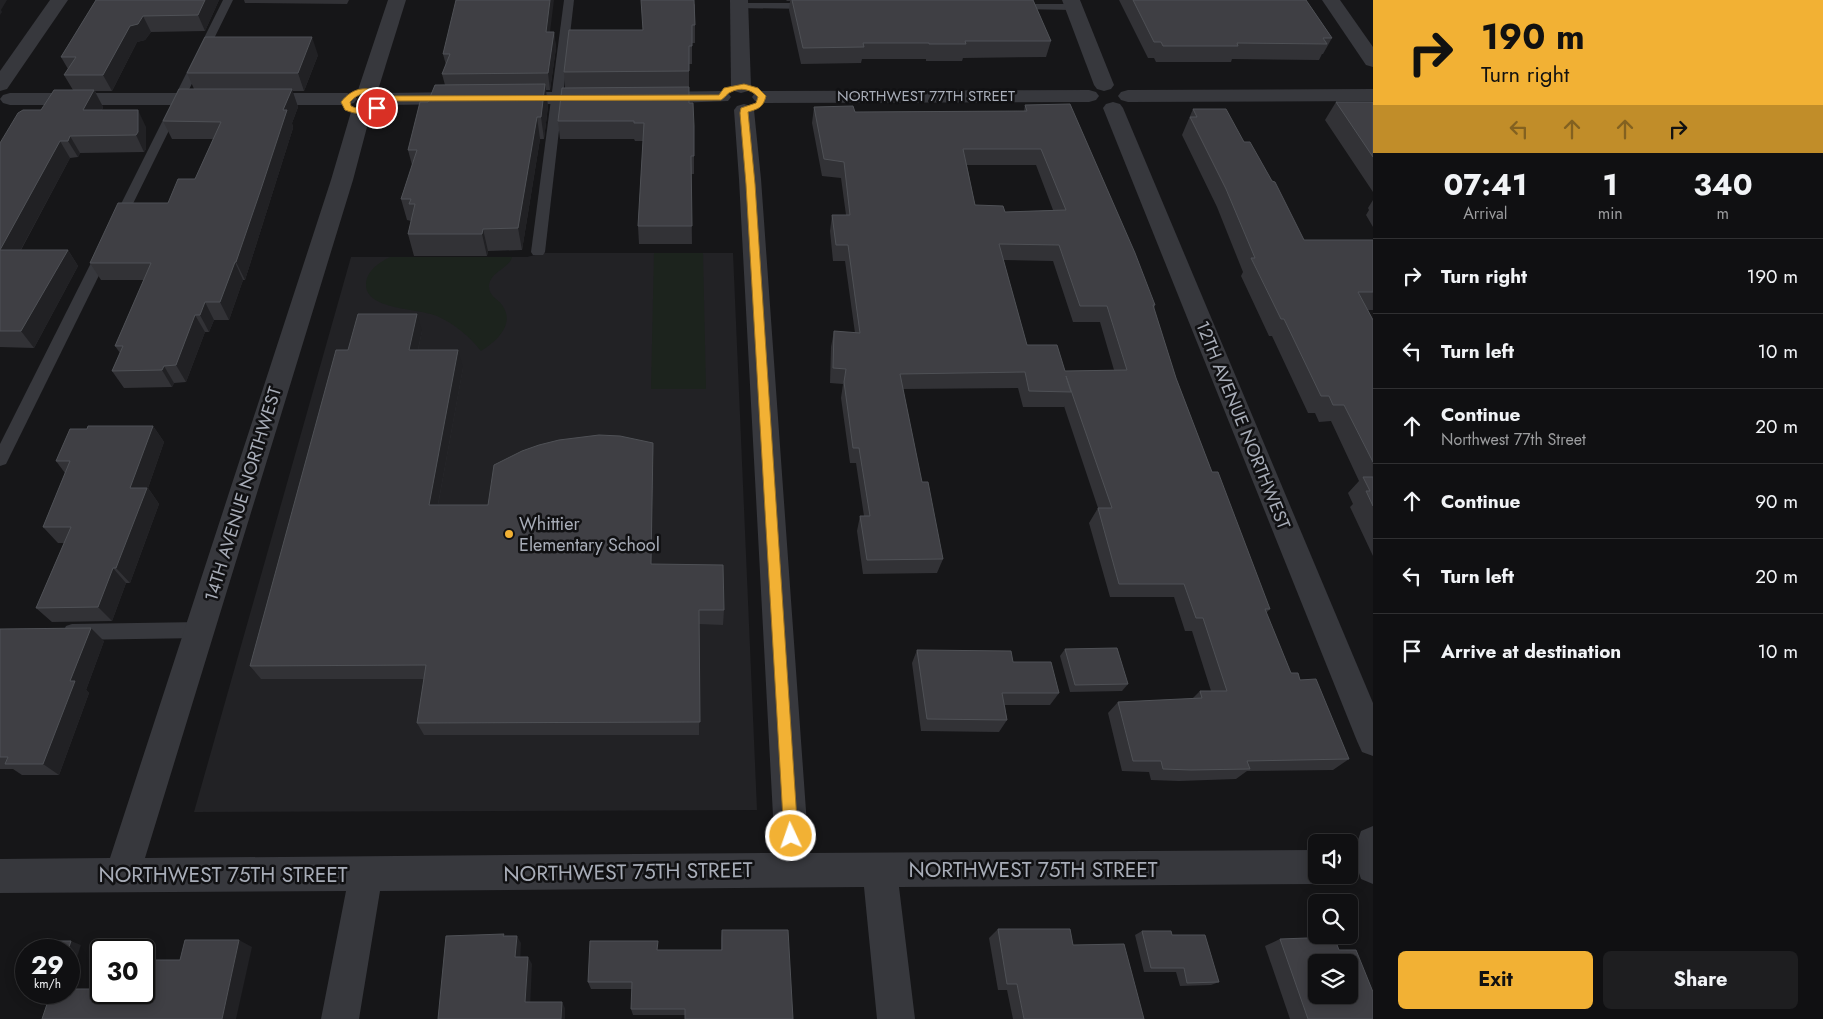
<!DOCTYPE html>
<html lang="en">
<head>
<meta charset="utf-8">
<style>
  :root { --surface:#101012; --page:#1e1e20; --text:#f1f3f6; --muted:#9c9d9f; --line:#303032; --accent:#f2b134 }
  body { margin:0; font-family:Jost,sans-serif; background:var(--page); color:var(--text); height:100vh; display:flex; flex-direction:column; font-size:19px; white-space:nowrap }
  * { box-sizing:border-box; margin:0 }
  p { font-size:16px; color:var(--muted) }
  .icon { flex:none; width:28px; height:28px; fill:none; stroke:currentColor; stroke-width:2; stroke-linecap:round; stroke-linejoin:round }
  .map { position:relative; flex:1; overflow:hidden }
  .sheet { display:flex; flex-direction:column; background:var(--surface); width:450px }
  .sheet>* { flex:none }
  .hud { background:#f2b134; color:#111; overflow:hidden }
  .fabs { position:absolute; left:1308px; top:834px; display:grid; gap:10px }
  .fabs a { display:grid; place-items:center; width:50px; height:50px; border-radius:8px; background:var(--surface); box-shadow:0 2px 12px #0003,0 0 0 1px var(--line); font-size:25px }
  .speed { position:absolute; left:15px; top:939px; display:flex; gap:10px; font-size:25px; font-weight:700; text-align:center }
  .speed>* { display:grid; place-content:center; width:65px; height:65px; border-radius:50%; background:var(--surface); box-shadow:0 2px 12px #0003,0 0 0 1px var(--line); line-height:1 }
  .speed small { font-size:12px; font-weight:400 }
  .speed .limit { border:2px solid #111; border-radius:8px; background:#fff; color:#111 }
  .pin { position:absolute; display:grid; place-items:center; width:42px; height:42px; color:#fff; margin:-21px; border:2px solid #fff; border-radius:50%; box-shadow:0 1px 5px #0007 }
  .me { position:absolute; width:55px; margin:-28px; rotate:357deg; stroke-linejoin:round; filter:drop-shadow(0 0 4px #0008) }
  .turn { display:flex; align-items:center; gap:18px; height:105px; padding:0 25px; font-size:22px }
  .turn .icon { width:65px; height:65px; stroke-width:2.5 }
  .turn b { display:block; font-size:35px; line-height:42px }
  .lanes { display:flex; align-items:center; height:48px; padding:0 25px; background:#0003; justify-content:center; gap:25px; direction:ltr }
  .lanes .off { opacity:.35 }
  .eta { display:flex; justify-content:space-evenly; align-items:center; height:85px; text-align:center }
  .eta b { font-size:30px; font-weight:700; line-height:35px }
  .button { display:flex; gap:10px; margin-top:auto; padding:10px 25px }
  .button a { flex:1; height:58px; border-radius:8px; background:var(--accent); color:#111; font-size:20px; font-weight:700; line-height:58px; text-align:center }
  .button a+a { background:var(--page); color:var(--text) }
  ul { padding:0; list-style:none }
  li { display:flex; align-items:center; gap:15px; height:75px; padding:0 25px; border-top:1px solid var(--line) }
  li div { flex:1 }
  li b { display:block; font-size:19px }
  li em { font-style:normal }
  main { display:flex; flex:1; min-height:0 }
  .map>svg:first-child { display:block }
</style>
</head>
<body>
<main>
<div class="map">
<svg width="1373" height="1019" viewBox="0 0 1373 1019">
  <rect width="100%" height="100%" fill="#161618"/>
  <polygon fill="#222225" points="543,253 733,253 757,810 194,812 351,257 527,257"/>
  <g fill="#1c231d">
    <polygon points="654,253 703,253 706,389 651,389"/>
    <path d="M390,257H512C509,269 489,272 489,287C489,296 498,299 502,305C516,324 496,342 481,351C469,336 455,324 437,316C418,308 365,310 366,284C367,270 379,263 390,257Z"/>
  </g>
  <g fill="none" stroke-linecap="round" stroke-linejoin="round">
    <g fill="#37383d" fill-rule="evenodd">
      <polygon points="223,0 233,0 124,222 123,225 113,225 112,222"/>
      <polygon points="564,0 574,0 545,252 543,255 533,255 531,252"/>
      <polygon points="740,3 810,3 815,6 810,9 736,8 735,6 736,4"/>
      <polygon points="1014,4 1074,4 1079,7 1074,10 1010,9 1009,7"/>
      <polygon points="104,247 109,248 111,251 8,460 6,464 0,466 0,444 97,251 99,248"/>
      <polygon points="201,622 207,624 210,630 207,636 201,638 72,640 66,638 63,632 66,626 72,624"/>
    </g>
    <g fill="#37383d" fill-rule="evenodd">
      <polygon points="50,0 68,0 7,89 0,91 0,71"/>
      <polygon points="388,0 406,0 378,90 375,94 368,96 361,94 358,90"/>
      <polygon points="730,0 748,0 751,87 748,91 741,93 734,91 731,87"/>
      <polygon points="1062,0 1080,0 1114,85 1111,89 1104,91 1097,89 1094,85"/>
      <polygon points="1322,0 1340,0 1373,47 1373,67 1366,65"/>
      <polygon points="1373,89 1373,101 1128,102 1121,100 1118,96 1121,92 1128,90"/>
      <polygon points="1089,90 1096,92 1099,96 1096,100 1089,102 762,103 755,101 752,97 755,93 762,91"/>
      <polygon points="721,91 728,93 731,97 728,101 650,104 643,102 640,98 643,94 650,92"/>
      <polygon points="467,92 474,94 477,98 474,102 467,104 384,105 377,103 374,99 377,95 384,93"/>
      <polygon points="510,92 597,92 604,94 607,98 604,102 597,104 510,104 503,102 500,98 503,94"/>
      <polygon points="10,93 210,93 217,95 220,99 217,103 210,105 10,105 3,103 0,99 3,95"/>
      <polygon points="258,93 347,93 354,95 357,99 354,103 347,105 258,105 251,103 248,99 251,95"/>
      <polygon points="1113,102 1120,104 1123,108 1373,703 1373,756 1362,752 1357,741 1103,108 1106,104"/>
      <polygon points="744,104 751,106 754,110 761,179 809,853 1316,850 1316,875 1330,875 1328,879 1316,884 899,887 915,1019 877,1019 864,887 380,891 359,1019 321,1019 346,891 0,893 0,859 110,858 331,180 351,112 354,108 361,106 368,108 371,112 353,180 145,858 775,853 739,179 734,110 737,106"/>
      <polygon points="1373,826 1373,884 1361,879 1353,855 1361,831"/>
    </g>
  </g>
  <g fill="#323236" fill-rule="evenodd">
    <polygon points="96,0 219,0 205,31 151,32 145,40 137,42 112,91 95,91 103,107 102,110 146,127 146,149 144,152 80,153 78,157 70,158 21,250 68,250 78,266 34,348 0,347 0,143 41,110 73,90 64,75 68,69 61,57"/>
    <polygon points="244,0 349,0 347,4 245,3"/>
    <polygon points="786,0 1033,0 1051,41 1046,57 963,58 962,61 926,61 926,59 862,59 861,63 801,64 789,10 790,1 787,1"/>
    <polygon points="1119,0 1306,0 1332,38 1323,54 1322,54 1319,60 1232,59 1231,62 1156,62 1154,58 1148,58"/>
    <polygon points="695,4 695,43 692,43 692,64 689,64 689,103 694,126 694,174 691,174 692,244 639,244 638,226 643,141 635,141 634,139 560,139 558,121 565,88 564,72"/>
    <polygon points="550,32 554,32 556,48 550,90 546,90 548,106 544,139 540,139 522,250 488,251 487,256 414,256 408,234 411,221 407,220 401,199 412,165 408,150 428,102 445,85 442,74 446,65 443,54"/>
    <polygon points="318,55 304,91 292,91 298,107 292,123 293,128 245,280 243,280 229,320 214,320 209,332 205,332 186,382 174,383 172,387 124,388 112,371 120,353 115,346 144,280 101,280 90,263 168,203 195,179 213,139 172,139 163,121 194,89 187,73"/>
    <polygon points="1336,102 1373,102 1373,192 1325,120"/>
    <path d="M1025,105L1155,305L1154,309L1176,378L1212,472L1270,609L1266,613L1291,673L1300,680L1349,759L1333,770L1247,771L1236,779L1179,781L1151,780L1149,772L1122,771L1108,713L1118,702L1192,699L1200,691H1211L1192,631H1185L1174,597H1110L1089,523L1098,508L1064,406V407H1023L1018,388L903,389L922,482L943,559L937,573L863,574L857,531L860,516H864L856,463H850L841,398L843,384L830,383L831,347L834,331L855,333L845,261H833L830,231L832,215H846L841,178L822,176L812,123L814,107L855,112L1024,111ZM967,165H1036L1053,210L1005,212L975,205ZM1003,260L1053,261L1073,322H1100L1114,370L1065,371L1027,345Z"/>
    <polygon points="1193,109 1244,142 1304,240 1373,240 1373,310 1368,310 1373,320 1373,556 1350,507 1353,504 1348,493 1359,481 1331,421 1319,422 1315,413 1308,413 1272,336 1269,336 1241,276 1243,272 1217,207 1182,135"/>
    <polygon points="1373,200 1373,227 1366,215 1369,210 1368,208"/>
    <polygon points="422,331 418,350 463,368 438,505 488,505 653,443 654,459 652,564 724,610 723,625 699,624 699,735 424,735 417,723 424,679 261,679 250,666 348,350"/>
    <polygon points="153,426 164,442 148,488 159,504 130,583 126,583 112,621 52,622 36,608 64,543 58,543 43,527 65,473 56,461 87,429"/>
    <polygon points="0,629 104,641 86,690 89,693 59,775 22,775 13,769 0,769"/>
    <polygon points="1065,649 1128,684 1122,691 1070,692 1060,656"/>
    <polygon points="917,650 1013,662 1059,693 1050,705 1005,705 1007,720 999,732 921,731 912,663"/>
    <polygon points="998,929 1073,945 1144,1019 1013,1019 1007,990 998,990 989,938"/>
    <polygon points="722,930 788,930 685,1015 633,1015 631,1009 632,989 591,989 588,982 658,950 721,950 721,938"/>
    <polygon points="1142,931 1172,935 1219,982 1211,985 1180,986 1176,972 1144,972 1135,935"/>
    <polygon points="1280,939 1339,950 1373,1019 1290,1019 1265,946"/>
  </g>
  <g fill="#212124">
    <polygon points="0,0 7,0 1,10 2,12 0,15"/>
    <polygon points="205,0 219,0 205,31 198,15"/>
    <polygon points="550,0 554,0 548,48 546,32"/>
    <polygon points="143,16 151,32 145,40 137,42 112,91 103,75 130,26"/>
    <polygon points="554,32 556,48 550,90 548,73"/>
    <polygon points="312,37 318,55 304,91 298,73"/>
    <polygon points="545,84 548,106 544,139 541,117"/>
    <polygon points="292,89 298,107 292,123 293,128 245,280 236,262 283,110"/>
    <polygon points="94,90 103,107 93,127 83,110"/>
    <polygon points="138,110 146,127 146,149 144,152 136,135"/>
    <polygon points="537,117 540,139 522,250 518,228"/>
    <polygon points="70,136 80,153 78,157 68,141"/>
    <polygon points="60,141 70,158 12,266 0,250"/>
    <polygon points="483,229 488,251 487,256 482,234"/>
    <polygon points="68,250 78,266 34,348 21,331"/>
    <polygon points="235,262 243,280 229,320 220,302"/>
    <polygon points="205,302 214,320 209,332 200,315"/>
    <polygon points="417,314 422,331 414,368 409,350"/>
    <polygon points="195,315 205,332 186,382 176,365"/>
    <polygon points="458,350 463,368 435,521 429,505"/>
    <polygon points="164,366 174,383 172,387 162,370"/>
    <polygon points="153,426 164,442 148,488 159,504 130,583 116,568 130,488"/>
    <polygon points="653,443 654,459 652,579 651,564"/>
    <polygon points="113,568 126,583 112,621 98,607"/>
    <polygon points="91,628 104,641 86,690 89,693 59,775 43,764 70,681"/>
    <polygon points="517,936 521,943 520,964 515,957"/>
    <polygon points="239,940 252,947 236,1019 222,1019"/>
    <polygon points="71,941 81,945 69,981 68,950"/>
    <polygon points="528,957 532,964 530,1008 525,1002"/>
    <polygon points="562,1002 565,1008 565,1019 561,1019"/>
  </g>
  <g fill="#3f3f44" stroke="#4f5156" fill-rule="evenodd">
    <polygon points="96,0 205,0 198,15 143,16 138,24 130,26 103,75 64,75 76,57 61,57"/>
    <polygon points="456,0 550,0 546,32 554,32 548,73 442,74 450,54 443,54"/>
    <polygon points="641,0 694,0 695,25 692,25 692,46 689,46 689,71 564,72 569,30 643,30"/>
    <polygon points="792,0 1033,0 1051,41 965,41 966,44 929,44 929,43 863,43 864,47 803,48"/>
    <polygon points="1133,0 1306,0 1332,38 1323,38 1327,44 1237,43 1238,46 1163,46 1161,42 1154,42"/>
    <polygon points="205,37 312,37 298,73 187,73"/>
    <polygon points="545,84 541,117 537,117 518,228 483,229 482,234 408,234 415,204 409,204 411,199 401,199 417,150 408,150 420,102 428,102 435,85"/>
    <polygon points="689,87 689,103 693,103 694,126 694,156 691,156 692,226 638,226 644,123 634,123 634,121 558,121 562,88"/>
    <polygon points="179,89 292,89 283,110 287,110 261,189 236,262 235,262 220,302 205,302 200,315 195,315 176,365 164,366 162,370 112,371 123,346 115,346 151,263 90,263 118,203 168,203 178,179 195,179 221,122 163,121"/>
    <polygon points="54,90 94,90 83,110 138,110 138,132 136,135 70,136 68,141 60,141 0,250 68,250 21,331 0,331 0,143 18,113 23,110 41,110"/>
    <polygon points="1336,102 1373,102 1373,157"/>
    <path d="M1070,104L1135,253L1155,305H1153L1176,378L1212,472H1218L1270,609H1265L1291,673H1298L1300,680L1316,679L1349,759L1247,761L1250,769L1191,770L1163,769L1161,761H1133L1118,702L1202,698L1200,691H1227L1203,618H1196L1184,584H1119L1098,508H1112L1066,376L1071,392L1029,391L1025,372L900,374L922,482H928L943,559L867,560L860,516H870L859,448H853L844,382L846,369L833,368L834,331L860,333L848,245H836L832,215H850L844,162L824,159L814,107L853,106L855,112L1027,111L1025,105ZM963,149H1041L1066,210L1005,212L1003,206L975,205ZM999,244L1059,245L1080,306H1107L1127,370L1065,371L1057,345H1027Z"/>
    <polygon points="1193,109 1226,109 1244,142 1250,142 1272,181 1275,182 1304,240 1373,240 1373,292 1358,292 1373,320 1373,462 1344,405 1333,405 1329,396 1321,396 1284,319 1281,319 1251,258 1255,258 1226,189 1190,117 1197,117"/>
    <polygon points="358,314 417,314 409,350 458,350 429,505 488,505 494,465 522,451 539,445 559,440 599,435 620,436 653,443 651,564 723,565 724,610 699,610 700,722 417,723 426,665 250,666 336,350 348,350"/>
    <polygon points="88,426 153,426 130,488 147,488 116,568 113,568 98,607 36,608 71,527 43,527 70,461 56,461 70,429 87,429"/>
    <polygon points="1363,477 1373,477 1373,506 1366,491 1370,491"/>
    <polygon points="91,628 70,681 75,681 43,764 5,764 8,757 0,757 0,629"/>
    <polygon points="1117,648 1128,684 1075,685 1065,649"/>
    <polygon points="917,650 1011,651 1013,662 1051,662 1059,693 1002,693 1007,720 927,719"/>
    <polygon points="998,929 1070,929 1073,945 1124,944 1144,1019 1024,1019 1017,984 1007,984"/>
    <polygon points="722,930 788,930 793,1019 685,1019 685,1009 631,1009 632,982 588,982 590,941 658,941 657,950 722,950"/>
    <polygon points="1142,931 1171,931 1172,935 1205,935 1219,982 1187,983 1184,968 1151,968"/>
    <polygon points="504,934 503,936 517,936 515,957 528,957 525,1002 562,1002 561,1019 438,1019 446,936"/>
    <path d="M1334,937L1339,950H1356L1373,992V1019H1308L1280,939ZM1316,962H1349V995H1316Z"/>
    <polygon points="185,940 239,940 222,1019 42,1019 51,992 69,992 69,989 101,989 101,992 144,992 144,960 180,960"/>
    <polygon points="43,941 71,941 68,950 39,950"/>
  </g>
  <path fill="#f2b134" stroke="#9d7322" d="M744,84L758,88L766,96C763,108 758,109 748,112L755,184L798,836L796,841L791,843L786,841L784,836L746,184L740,113L741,108L756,103L758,97C751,89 740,87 731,92C727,93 725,98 721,100L384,101H382L378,95C366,92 358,93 350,102L351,106C361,111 368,108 377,106L381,108C370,116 357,115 345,110L341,102C354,86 366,87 384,92L387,96L719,95L724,88Z"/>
  <circle fill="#f2b134" stroke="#111113" stroke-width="2" cx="509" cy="534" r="5"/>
  <g text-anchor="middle" stroke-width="5" stroke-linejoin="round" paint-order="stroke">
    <g font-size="15" fill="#a8adb8" stroke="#111113">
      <text x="926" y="101">NORTHWEST 77TH STREET</text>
    </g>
    <g font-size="18" fill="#a8adb8" stroke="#111113">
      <text transform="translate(1243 425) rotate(68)" y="6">12TH AVENUE NORTHWEST</text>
      <text transform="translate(243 494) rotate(-73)" y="6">14TH AVENUE NORTHWEST</text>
    </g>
    <g font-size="18" fill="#a8adb8" stroke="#111113" text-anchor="start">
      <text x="519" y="530">Whittier<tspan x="519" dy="21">Elementary School</tspan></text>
    </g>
    <g font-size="21" fill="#a8adb8" stroke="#111113">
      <text x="1033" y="877">NORTHWEST 75TH STREET</text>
      <text transform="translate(628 872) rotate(-1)" y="7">NORTHWEST 75TH STREET</text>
      <text x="223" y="882">NORTHWEST 75TH STREET</text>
    </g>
  </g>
</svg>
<div class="fabs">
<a><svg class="icon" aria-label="sound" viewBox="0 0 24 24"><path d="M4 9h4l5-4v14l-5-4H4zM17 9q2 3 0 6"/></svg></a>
<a><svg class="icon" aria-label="search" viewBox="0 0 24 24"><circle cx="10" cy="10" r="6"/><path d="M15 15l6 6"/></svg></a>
<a><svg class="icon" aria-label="layers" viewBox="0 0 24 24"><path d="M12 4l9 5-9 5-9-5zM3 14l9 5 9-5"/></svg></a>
</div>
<div class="speed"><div>29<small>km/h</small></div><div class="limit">30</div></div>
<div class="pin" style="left:377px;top:108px;background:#d93025"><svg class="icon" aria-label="arrive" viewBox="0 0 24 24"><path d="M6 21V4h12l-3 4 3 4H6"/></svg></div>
<svg class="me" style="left:791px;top:836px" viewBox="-20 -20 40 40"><circle r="17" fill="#f2b134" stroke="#fff" stroke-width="3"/><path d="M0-11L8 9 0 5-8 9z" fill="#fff"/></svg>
</div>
<section class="sheet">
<div class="hud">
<div class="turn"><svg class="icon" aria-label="right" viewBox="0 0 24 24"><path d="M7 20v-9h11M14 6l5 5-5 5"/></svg><div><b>190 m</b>Turn right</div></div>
<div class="lanes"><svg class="icon off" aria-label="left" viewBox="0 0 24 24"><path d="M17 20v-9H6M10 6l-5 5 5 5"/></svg><svg class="icon off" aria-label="ahead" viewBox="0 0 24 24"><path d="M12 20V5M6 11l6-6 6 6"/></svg><svg class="icon off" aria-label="ahead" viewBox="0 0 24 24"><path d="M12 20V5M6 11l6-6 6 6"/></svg><svg class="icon" aria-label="right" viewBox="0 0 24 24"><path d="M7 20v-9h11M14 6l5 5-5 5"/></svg></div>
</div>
<div class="eta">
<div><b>07:41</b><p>Arrival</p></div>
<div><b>1</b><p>min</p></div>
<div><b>340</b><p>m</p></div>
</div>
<ul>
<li><svg class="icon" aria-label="right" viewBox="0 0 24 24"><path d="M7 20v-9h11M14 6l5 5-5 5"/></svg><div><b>Turn right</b></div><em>190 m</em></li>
<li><svg class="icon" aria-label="left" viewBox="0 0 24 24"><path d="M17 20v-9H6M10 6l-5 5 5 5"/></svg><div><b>Turn left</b></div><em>10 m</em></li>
<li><svg class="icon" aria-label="ahead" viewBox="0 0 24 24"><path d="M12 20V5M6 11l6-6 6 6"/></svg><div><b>Continue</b><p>Northwest 77th Street</p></div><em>20 m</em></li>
<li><svg class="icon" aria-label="ahead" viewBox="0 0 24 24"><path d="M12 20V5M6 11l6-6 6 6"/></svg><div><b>Continue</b></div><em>90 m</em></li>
<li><svg class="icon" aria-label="left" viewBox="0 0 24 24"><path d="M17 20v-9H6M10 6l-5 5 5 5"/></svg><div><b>Turn left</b></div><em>20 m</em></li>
<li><svg class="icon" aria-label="arrive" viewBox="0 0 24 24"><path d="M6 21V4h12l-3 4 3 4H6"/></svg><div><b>Arrive at destination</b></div><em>10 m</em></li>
</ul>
<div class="button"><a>Exit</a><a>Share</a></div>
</section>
</main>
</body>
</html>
